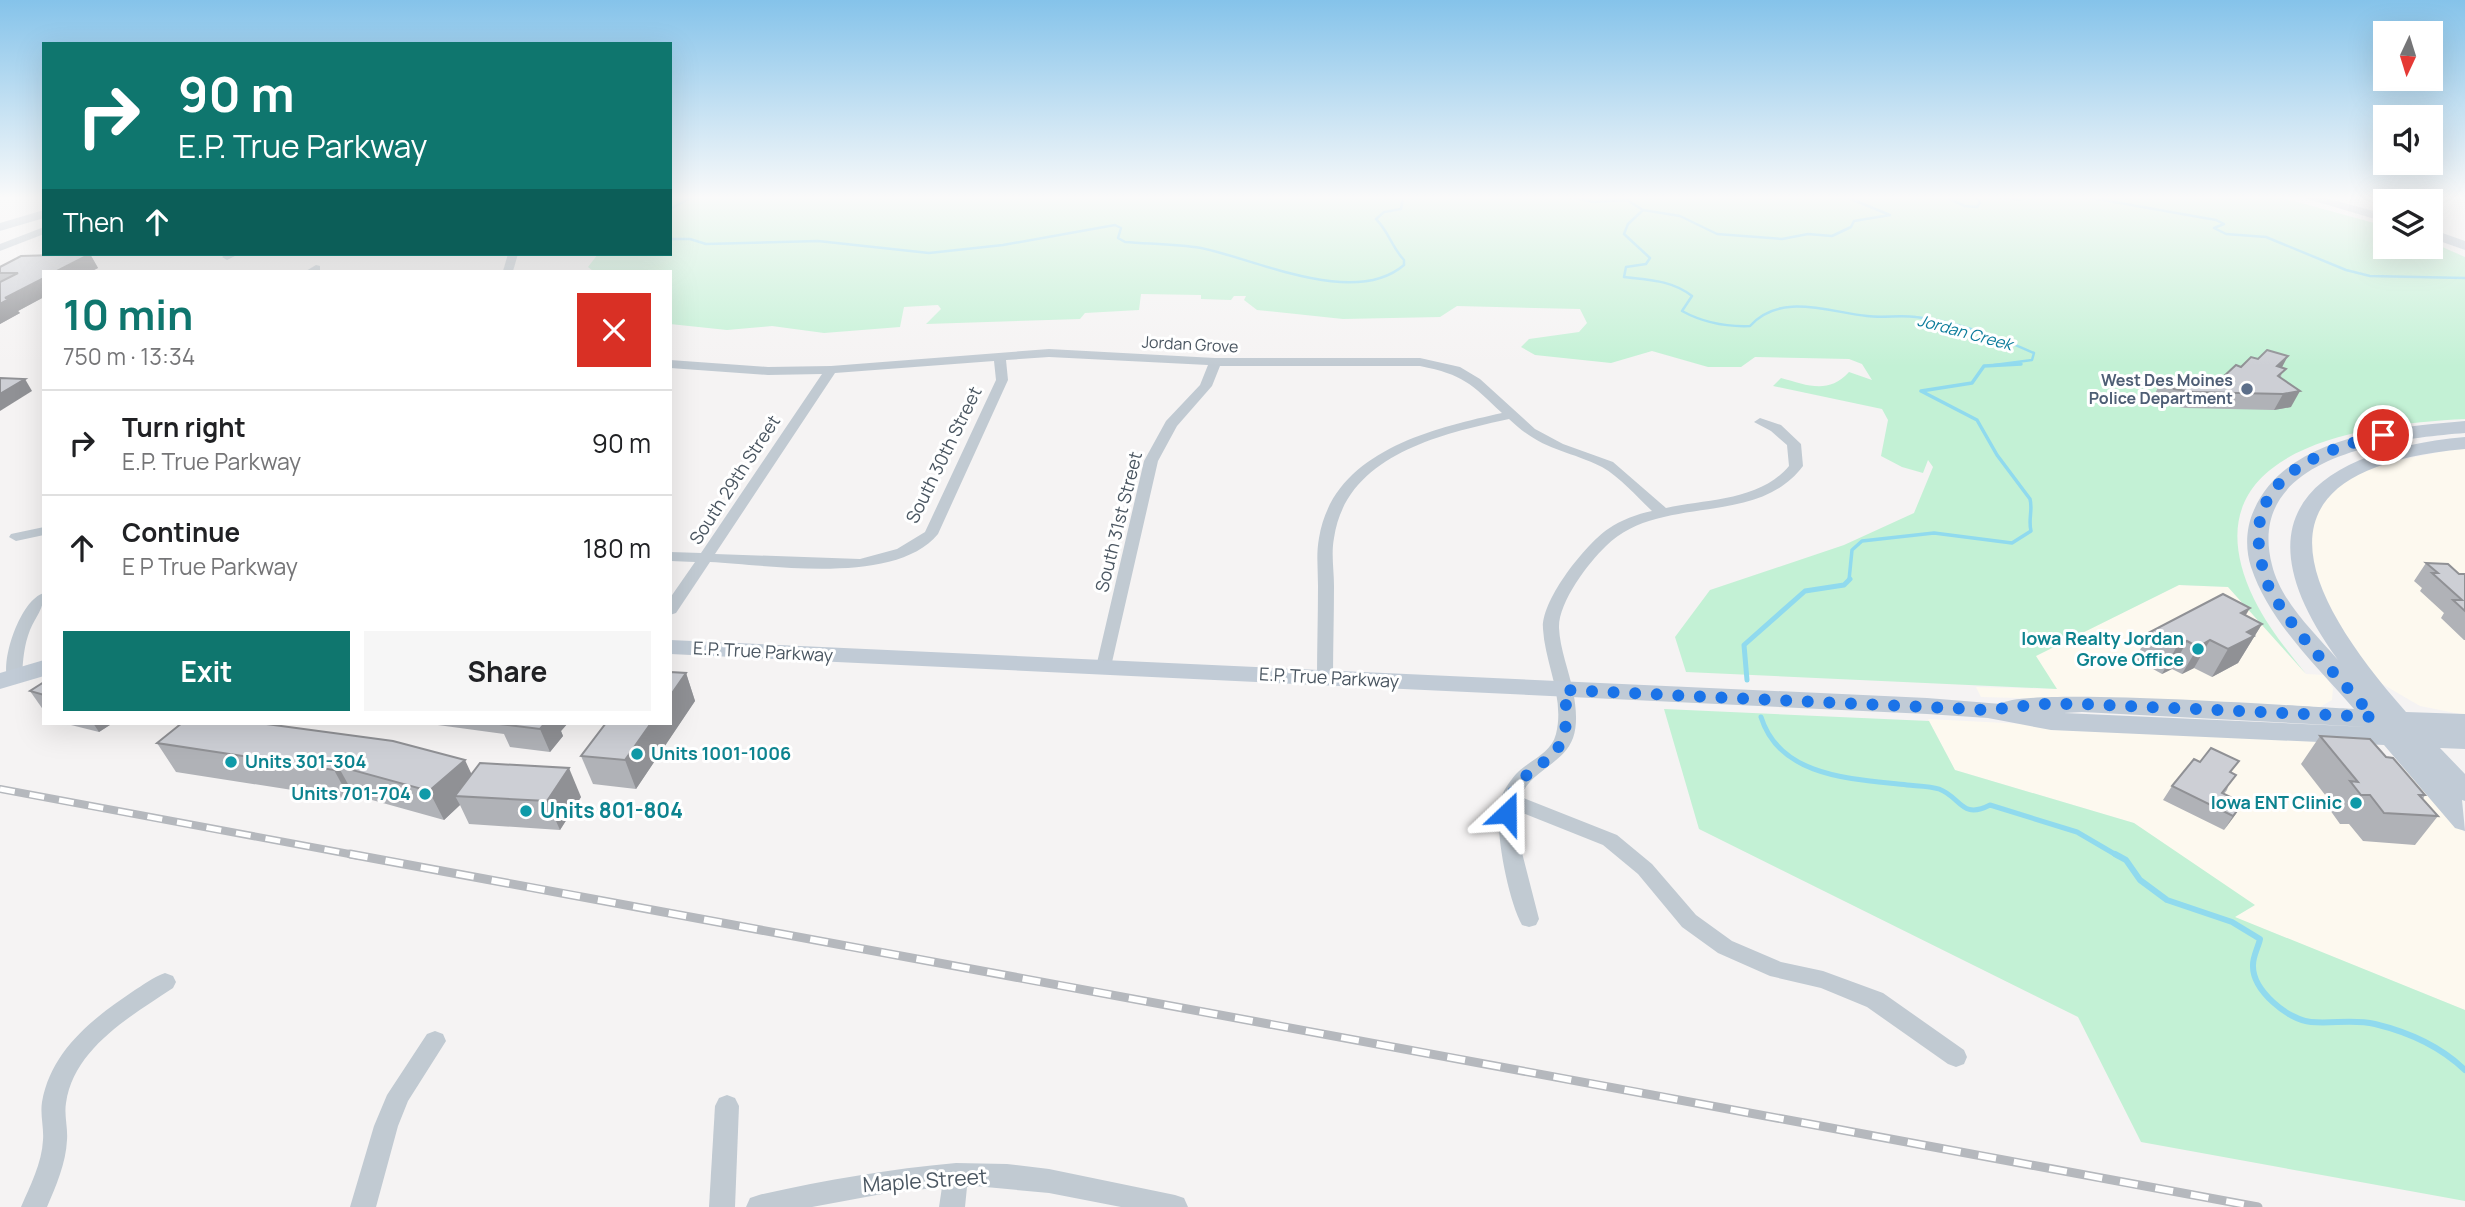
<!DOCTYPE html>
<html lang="en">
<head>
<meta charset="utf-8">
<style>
  :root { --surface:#fff; --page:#f6f6f6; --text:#202124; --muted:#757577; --line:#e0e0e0; --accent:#0f766e }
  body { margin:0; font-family:Manrope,sans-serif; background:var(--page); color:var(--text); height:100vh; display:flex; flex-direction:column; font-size:26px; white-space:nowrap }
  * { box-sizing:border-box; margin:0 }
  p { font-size:23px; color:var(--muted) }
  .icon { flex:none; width:38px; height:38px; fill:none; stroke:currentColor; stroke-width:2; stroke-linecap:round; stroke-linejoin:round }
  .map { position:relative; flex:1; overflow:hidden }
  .panel { position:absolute; left:42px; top:270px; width:630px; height:455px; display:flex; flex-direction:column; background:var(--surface); border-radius:0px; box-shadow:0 7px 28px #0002 }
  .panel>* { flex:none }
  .guide { position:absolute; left:42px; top:42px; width:630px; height:214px; border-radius:0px; box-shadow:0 7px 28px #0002; background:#0f766e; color:#fff; overflow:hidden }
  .needle { width:46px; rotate:184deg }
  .buttons { position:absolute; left:2373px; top:21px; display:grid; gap:14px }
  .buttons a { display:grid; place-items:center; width:70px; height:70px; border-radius:0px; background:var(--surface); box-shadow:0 7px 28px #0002; font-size:35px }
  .pin { position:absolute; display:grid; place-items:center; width:60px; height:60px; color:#fff; margin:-30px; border:4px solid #fff; border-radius:50%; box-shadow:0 2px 7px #0007 }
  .me { position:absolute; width:77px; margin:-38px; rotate:23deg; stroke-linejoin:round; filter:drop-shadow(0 0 5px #0008) }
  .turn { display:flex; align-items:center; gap:24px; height:147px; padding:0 21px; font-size:32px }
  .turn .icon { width:91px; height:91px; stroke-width:2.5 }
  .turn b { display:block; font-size:49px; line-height:60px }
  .then { display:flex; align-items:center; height:66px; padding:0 21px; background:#0003; gap:14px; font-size:26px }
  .round { display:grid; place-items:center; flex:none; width:74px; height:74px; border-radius:0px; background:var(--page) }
  .head { display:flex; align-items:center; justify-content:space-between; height:119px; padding:0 21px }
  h1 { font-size:42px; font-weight:700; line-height:52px; color:var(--accent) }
  .primary-button { display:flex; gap:14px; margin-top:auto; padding:14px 21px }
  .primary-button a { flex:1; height:80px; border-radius:0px; background:var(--accent); color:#fff; font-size:28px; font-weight:700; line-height:80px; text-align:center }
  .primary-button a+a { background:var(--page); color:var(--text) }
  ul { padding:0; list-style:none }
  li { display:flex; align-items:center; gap:21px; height:105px; padding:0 21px; border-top:2px solid var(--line) }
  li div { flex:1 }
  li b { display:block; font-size:26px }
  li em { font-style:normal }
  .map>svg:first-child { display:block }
</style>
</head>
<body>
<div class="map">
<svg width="2465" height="1207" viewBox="0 0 2465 1207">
  <rect width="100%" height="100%" fill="#f5f3f3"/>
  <g fill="#fdf9ef">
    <polygon points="2465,447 2465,715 2420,706 2377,681 2328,613 2309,566 2313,515 2337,486 2375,465"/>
    <polygon points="2179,585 2228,587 2306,674 2325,675 2333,688 2332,700 2320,707 1981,697 1976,687 2056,689 2035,656"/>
    <polygon points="1928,719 2328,740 2389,758 2421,781 2465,833 2465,1010 2234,917 2254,906 2134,823 1955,770"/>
  </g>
  <g fill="#c3f1d5">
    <path d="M670,197H2280L2385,226V247H2431V242L2465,257V419C2361,424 2182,449 2254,599C2267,626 2287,650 2306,674L2228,587L2179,585L2036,656L2057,689L1686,672L1675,637L1710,590L1844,545L1914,513L1933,467L1928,460L1923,473L1902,467L1881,456L1888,420L1882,409L1773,386L1781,378C1807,385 1828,395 1849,372L1872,380L1862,364L1849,359L1755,357L1741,367H1708L1652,351L1611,363L1535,355L1521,347L1529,339L1579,332L1587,323L1580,309L1457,306L1440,317L1343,319L1257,310L1244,300L1246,296H1234L1231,300L1201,299V295L1141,294L1139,310L1085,313L1080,319L926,324L941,309L938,305L904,307L900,327L824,333L772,326L727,330L670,324V271H593L588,267L598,254H670Z"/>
    <polygon points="1664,709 1929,721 1955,770 2134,823 2255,905 2235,917 2465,1010 2465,1201 2141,1142 2078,1017 1699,829"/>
  </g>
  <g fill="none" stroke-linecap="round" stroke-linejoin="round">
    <g stroke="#90daee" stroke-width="2.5">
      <polyline points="1570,197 1593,202 1627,200 1643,210 1680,216 1717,234 1782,239 1808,234 1832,236 1851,227 1854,221 1890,215 1846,197"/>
      <polyline points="1945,197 1965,206 1977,207 1980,203 1977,197"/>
      <polyline points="2000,197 2021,200"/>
      <polyline points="2054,197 2082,197"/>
      <polyline points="2086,197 2216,220 2224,224 2214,228 2226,234 2266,237 2346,270 2370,276 2465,278"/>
      <polyline points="670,209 692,197"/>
      <path d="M1643,210L1628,224L1624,234L1650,258L1646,264L1626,267L1624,277C1648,280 1672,280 1692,296L1682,311C1704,323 1725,327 1750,326C1780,292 1829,312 1867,316C1883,318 1900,315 1916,317C1955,321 1998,337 2034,353L2032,360L1994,365"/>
      <path d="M670,239H690L706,244L818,241L929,253L1003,245L1115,225L1121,228L1118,238L1125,242C1150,244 1176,244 1201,248C1256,259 1354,308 1404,265V260C1391,246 1389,232 1376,219L1384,212L1401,209L1403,197"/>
    </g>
    <path stroke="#90daee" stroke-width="3.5" d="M1849,580L1852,550L1862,541L1934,533L2012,543L2031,531C2028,519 2033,510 2030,499L1997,455L1977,420L1921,391L1972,383L1984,366L2021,364"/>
    <g stroke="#90daee" stroke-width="5">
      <polyline points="1747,680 1744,645 1805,591 1844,585 1850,579"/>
      <path d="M1761,717C1780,778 1854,779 1907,785C1917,786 1930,786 1939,789C1961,797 1961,820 1990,805L2077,832L2118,856"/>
    </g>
    <path stroke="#90daee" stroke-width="6" d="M2115,854L2126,860L2140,880L2167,900L2232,922L2260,939C2258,948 2253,956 2253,965C2252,990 2288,1020 2311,1022C2333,1024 2353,1019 2375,1024C2408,1032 2440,1046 2465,1070"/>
    <g fill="#c1cad2" fill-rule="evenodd">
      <polygon points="44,227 44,234 0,251 0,244"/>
      <polygon points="239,254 227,260 222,257 226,254"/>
      <polygon points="508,254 518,254 513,271 503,271"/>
      <polygon points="316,265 320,266 320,270 306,271"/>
      <path d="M1049,349L1215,358H1420L1460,367L1480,379L1535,429L1563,444L1613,462L1666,508C1707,499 1760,501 1789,466L1787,445L1771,431L1754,422L1760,418L1781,425L1801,444L1803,466C1757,528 1659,493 1606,546C1588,563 1558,603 1559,628C1560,649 1569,671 1573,691C1576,706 1578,724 1573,738C1563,765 1529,771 1521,797L1617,835L1652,864L1696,915L1732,941L1781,962L1823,971L1883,993L1964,1050L1967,1057L1964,1064L1956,1067L1948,1064L1867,1007L1821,988L1770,976L1718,953L1682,927L1638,874L1603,845L1518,811L1520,845L1539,919L1536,925L1529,927L1522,925C1508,899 1494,829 1500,801C1502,792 1510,781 1516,774C1529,760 1551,754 1556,734C1565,698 1545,664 1543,629C1541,600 1585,545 1608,529C1621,520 1637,514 1652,511C1637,497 1620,477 1602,467C1565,449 1542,451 1509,419C1441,434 1346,455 1334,538C1331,554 1334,570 1334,586C1334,617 1333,647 1333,678L1331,682H1319L1317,678C1317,647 1318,617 1318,586C1318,570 1316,554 1319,538C1333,452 1430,429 1502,413C1470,383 1464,375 1420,366H1220L1212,386L1177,426L1158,461L1110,671L1104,672L1096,667L1144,461L1166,421L1200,385L1208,365L1049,357L1006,360L1008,380L938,534C895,586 771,565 710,562L676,613L670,615V598L695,562L670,561V552L701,553L822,374L768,375L670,368V360L768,367L831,366ZM994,361L996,380L925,532L897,549L860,559L715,554L835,373Z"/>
      <polygon points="44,527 44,535 16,541 9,537 11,534"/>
      <path d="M44,593C44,609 36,616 30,630C24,645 23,660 22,676L14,681L8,680C0,660 21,599 44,593Z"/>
      <path d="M165,973L173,976L176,982L173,988C131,1016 74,1048 66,1103C64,1115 68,1128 67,1140C66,1163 56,1186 47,1207H21C30,1186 42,1163 43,1140C44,1128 40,1115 42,1102C51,1051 92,1019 132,992C143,985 153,977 165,973Z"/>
      <polygon points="435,1031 443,1034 446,1041 408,1101 398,1126 376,1207 350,1207 374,1126 387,1095 427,1034"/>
      <polygon points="727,1095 735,1098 739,1106 735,1207 709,1207 715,1106 719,1098"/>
      <path d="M956,1163L1007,1164L1049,1169L1175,1195L1184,1198L1188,1207H1121L1049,1193L975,1186L967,1187L965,1207H939L942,1187L882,1194L812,1207H746L750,1198L759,1195C825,1180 889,1169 956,1163Z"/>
    </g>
    <g fill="#c1cbd6" fill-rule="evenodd">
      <polygon points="2301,197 2322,197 2385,214 2385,222"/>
      <polygon points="44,210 44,218 0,231 0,223"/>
      <polygon points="2431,229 2465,241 2465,250 2431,238"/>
      <path d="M2465,421V433C2390,439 2244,456 2272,565C2281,602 2314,632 2338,660C2232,515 2315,451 2465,437V449C2246,469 2296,587 2406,712L2465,714V749L2440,748L2465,774V801L2462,800L2465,831L2455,828L2384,745L2051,730L1988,718L1927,714L670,654V640L1927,698L2001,704C2021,686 2307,707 2354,709C2317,666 2269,622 2251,567C2245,549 2246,527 2254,510C2286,436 2394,427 2465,421ZM2082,712L2369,727L2064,713Z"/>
      <polygon points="44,660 44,676 0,689 0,673"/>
    </g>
    <g stroke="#b5b8bd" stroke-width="8">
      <polyline id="rail-far1" points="0,789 360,856"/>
    </g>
    <g stroke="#b5b8bd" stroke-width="9">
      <polyline id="rail" points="350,854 2258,1207"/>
    </g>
    <use href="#rail-far1" stroke="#fff" stroke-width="5" stroke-dasharray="15" stroke-linecap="butt"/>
    <use href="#rail" stroke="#fff" stroke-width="6" stroke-dasharray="18" stroke-linecap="butt"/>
  </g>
  <g fill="#b0b2b7">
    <polygon points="90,254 98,268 92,271 44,271 44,297 18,311 20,313 0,324 0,267"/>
    <polygon points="2241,367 2282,367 2281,378 2291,407 2274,410 2185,408 2166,405 2155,394 2162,378 2222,378"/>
    <polygon points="2426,563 2459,574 2465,574 2465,640 2464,640 2441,618 2444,613 2420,591 2422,588 2414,581"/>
    <polygon points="2246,615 2262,624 2238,663 2212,677 2194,668 2182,674 2172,669 2162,674 2135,659 2150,632"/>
    <polygon points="686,673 695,701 636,789 593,784 581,756"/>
    <polygon points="44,682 44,711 30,691"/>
    <polygon points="63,723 113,723 99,732"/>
    <polygon points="423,723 568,723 561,731 563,736 550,752 510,747 504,734"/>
    <polygon points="2320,736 2425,795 2423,799 2438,816 2415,845 2363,841 2349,824 2340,824 2330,810 2333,805 2301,764"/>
    <polygon points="157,743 471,774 581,797 560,830 469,824 460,805 444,820 354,795 350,799 176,772"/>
    <polygon points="2232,773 2227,790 2224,794 2243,803 2224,830 2163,800 2172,786"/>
  </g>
  <g fill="#909195">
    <polygon points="90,254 98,268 92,271 57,271"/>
    <polygon points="44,278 44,297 18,311 20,313 0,324 0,304 5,298"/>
    <polygon points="2288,356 2280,371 2277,366"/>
    <polygon points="25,379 32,391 0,411 0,394"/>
    <polygon points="2300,391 2291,407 2274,410 2283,394"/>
    <polygon points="2250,608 2234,635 2241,613"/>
    <polygon points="2262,624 2238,663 2212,677 2228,649 2247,632"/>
    <polygon points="2210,640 2194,668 2182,674 2198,647"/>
    <polygon points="2187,641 2172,669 2162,674 2177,646"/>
    <polygon points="686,673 695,701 636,789 625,760 651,723 670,723 670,696"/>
    <polygon points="93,723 113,723 99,732"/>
    <polygon points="545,723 568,723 561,731 563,736 550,752 540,729"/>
    <polygon points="465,760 478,788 455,796 460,805 444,820 429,791"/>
    <polygon points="338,766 354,795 350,799 334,770"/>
    <polygon points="569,768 581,797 560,830 547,801"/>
    <polygon points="2243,803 2233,818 2224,830 2233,816"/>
  </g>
  <g fill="#cdcfd5" stroke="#909195" stroke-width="2">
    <polygon points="90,254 57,271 44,271 44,278 5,298 11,298 0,304 0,282 18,273 0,273 0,267 21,256"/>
    <polygon points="2267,350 2288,356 2277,366 2286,369 2278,376 2300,391 2283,394 2193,392 2174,389 2162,378 2222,378 2236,365 2241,367 2251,357 2258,359"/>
    <polygon points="0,378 25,379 0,394"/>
    <polygon points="2426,563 2448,564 2459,574 2465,574 2465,611 2453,600 2462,600 2432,573 2438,573"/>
    <polygon points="2223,594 2250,608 2241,613 2262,624 2247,632 2254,636 2228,649 2210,640 2198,647 2187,641 2177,646 2150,632"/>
    <polygon points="670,672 686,673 670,696"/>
    <polygon points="44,682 44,695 30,691"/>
    <polygon points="182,723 259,723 393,741 465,760 429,791 338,766 334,770 157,743"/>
    <polygon points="500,723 545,723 540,729 499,724"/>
    <polygon points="606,723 651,723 625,760 581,756"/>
    <polygon points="2320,736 2370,739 2386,757 2393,758 2425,795 2419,795 2438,816 2384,813 2370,795 2361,795 2350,781 2358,782"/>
    <polygon points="2211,748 2239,761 2230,772 2236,775 2222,793 2243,803 2233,816 2172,786 2194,759 2200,762"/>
    <polygon points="480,763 569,768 547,801 455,796"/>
  </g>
  <linearGradient id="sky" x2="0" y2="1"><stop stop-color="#85c3ea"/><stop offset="0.54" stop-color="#fafafa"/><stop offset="1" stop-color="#fafafa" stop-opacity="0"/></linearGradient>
  <rect width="2465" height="366" fill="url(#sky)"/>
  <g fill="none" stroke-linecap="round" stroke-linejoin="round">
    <path stroke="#1a73e8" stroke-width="12" stroke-dasharray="0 21.6" d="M1507,813C1516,750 1579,780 1564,690L1988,710L2041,704H2082L2373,717C2340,678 2301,641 2275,598C2266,585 2262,568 2260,553C2247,476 2323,449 2383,435"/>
  </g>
  <circle fill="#5c6f8a" stroke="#fff" stroke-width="2.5" cx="2247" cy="389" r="7"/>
  <g fill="#0f9aa8" stroke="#fff" stroke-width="2.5">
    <circle cx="2198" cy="649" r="7"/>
    <circle cx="637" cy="754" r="7"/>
    <circle cx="231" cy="762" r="7"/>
    <circle cx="425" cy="794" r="7"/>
    <circle cx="2356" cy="803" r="7"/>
    <circle cx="526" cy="811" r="7"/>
  </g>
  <g text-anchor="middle" stroke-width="6" stroke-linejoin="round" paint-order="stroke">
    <g font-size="16" font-style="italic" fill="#0c7c9b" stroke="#fff">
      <text transform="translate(1965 332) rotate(15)" y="6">Jordan Creek</text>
    </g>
    <g font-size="16" fill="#4a5661" stroke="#fff">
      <text transform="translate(1190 344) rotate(3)" y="6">Jordan Grove</text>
    </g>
    <g font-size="16" font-weight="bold" fill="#4e5e75" stroke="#fff" text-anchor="end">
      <text x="2233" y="386">West Des Moines<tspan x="2233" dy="18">Police Department</tspan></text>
    </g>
    <g font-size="18" fill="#4a5661" stroke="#fff">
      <text transform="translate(944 455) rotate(-64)" y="6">South 30th Street</text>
      <text transform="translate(735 480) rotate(-57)" y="6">South 29th Street</text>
      <text transform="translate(1119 522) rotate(-76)" y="6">South 31st Street</text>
      <text transform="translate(763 652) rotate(3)" y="6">E.P. True Parkway</text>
      <text transform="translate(1329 678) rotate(3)" y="6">E.P. True Parkway</text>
    </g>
    <g font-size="18" font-weight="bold" fill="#0d838f" stroke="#fff" text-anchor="end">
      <text x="2184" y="645">Iowa Realty Jordan<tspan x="2184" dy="21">Grove Office</tspan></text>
      <text x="651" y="760" text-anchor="start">Units 1001-1006</text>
      <text x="245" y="768" text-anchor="start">Units 301-304</text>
      <text x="411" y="800">Units 701-704</text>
      <text x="2342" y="809">Iowa ENT Clinic</text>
    </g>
    <g font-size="21" font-weight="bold" fill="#0d838f" stroke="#fff" text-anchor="start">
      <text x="540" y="818">Units 801-804</text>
    </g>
    <g font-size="21" fill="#4a5661" stroke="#fff">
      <text transform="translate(925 1181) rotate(-4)" y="7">Maple Street</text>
    </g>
  </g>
</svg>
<div class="buttons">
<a><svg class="needle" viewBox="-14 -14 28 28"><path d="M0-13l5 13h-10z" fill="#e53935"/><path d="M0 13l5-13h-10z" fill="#757577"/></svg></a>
<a><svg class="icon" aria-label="sound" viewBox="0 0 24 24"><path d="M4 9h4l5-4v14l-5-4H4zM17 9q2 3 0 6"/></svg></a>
<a><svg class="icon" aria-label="layers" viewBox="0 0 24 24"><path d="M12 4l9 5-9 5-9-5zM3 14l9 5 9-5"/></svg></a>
</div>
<div class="pin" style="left:2383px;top:435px;background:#d93025"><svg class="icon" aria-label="arrive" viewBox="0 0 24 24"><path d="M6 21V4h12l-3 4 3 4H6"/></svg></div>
<svg class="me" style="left:1507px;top:813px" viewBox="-20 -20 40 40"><path d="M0-17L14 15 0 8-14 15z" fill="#1a73e8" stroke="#fff" stroke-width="4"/></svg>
<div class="guide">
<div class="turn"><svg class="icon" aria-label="right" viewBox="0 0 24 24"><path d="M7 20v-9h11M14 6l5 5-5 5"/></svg><div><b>90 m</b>E.P. True Parkway</div></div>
<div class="then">Then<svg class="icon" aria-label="ahead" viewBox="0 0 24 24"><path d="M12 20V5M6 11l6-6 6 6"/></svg></div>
</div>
<section class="panel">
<div class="head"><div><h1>10 min</h1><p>750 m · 13:34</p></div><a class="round" style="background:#d93025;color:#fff"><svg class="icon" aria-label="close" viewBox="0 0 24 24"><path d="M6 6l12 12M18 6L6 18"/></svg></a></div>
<ul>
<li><svg class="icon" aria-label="right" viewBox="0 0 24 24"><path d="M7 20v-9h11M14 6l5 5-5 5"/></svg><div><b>Turn right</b><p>E.P. True Parkway</p></div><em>90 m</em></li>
<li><svg class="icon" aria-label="ahead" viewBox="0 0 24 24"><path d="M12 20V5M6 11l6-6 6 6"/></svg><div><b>Continue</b><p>E P True Parkway</p></div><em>180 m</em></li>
</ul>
<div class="primary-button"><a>Exit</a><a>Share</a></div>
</section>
</div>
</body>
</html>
